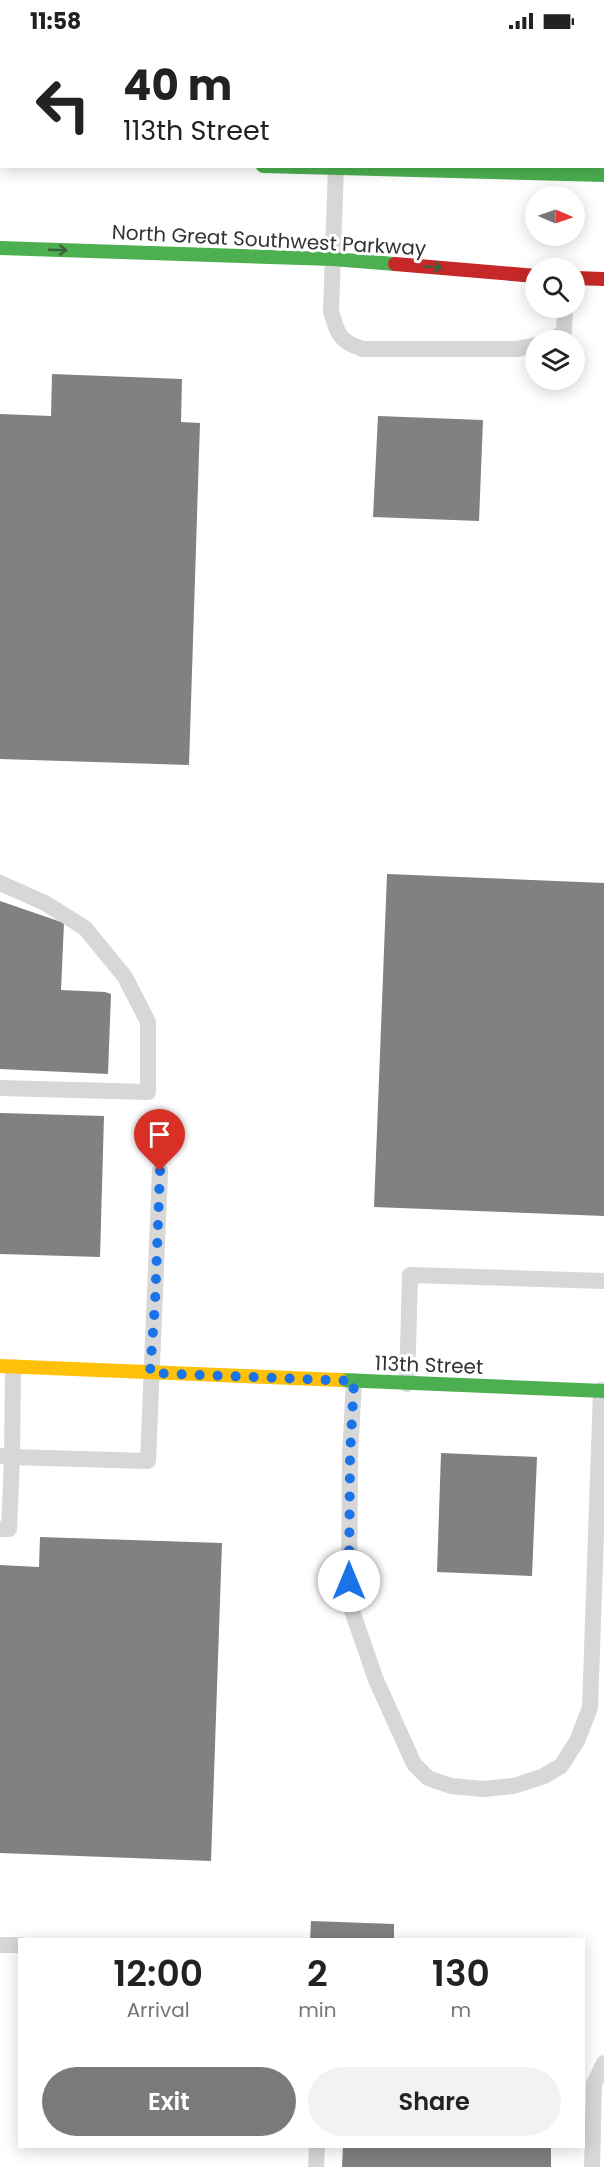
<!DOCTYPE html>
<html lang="en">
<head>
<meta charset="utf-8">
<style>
  :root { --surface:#fff; --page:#f2f2f2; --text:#222; --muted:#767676; --accent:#7a7a7a }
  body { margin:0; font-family:Poppins,sans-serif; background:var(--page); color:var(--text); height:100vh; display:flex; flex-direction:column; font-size:22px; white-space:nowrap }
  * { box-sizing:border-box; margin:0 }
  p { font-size:20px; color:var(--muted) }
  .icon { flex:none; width:33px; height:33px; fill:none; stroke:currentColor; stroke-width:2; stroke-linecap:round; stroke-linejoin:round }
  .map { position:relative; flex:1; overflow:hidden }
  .panel { position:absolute; left:18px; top:1896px; width:567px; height:210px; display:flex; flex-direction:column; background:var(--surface); border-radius:0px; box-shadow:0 3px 15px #0003 }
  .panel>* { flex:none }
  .top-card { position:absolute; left:0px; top:0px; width:604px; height:126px; box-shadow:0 3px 15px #0003; background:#fff; color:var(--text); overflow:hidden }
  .needle { width:39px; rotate:92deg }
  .tools { position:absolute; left:525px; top:144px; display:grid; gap:12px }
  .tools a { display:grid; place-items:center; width:60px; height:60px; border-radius:50%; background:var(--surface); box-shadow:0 3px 15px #0003; font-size:30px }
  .pin { position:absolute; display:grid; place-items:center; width:51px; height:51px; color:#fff; margin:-62px -26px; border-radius:50% 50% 50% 0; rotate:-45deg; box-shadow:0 0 6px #0007 }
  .pin .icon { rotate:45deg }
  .me { position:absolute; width:66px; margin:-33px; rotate:0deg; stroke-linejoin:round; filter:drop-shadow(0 0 4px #0008) }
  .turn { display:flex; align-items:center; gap:21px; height:126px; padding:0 24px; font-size:27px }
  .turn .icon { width:78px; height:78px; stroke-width:2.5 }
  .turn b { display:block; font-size:42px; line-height:51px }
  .eta { display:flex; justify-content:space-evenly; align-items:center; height:102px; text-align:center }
  .eta b { font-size:36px; font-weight:600; line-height:42px }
  .action { display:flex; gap:12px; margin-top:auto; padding:12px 24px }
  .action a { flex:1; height:69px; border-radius:36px; background:var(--accent); color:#fff; font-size:24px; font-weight:600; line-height:69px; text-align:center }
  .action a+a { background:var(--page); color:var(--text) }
  .status { display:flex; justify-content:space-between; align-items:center; height:42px; padding:0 30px; background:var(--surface); direction:ltr }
  .status svg { height:16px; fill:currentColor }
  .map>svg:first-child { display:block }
</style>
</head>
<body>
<div class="status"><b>11:58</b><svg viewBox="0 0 49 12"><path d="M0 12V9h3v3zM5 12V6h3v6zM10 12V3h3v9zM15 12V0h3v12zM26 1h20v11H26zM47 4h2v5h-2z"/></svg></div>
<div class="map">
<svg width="604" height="2125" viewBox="0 0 604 2125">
  <rect width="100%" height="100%" fill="#fff"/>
  <g fill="#818181">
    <polygon points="52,332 182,337 181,380 200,381 189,723 0,717 0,372 51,374"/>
    <polygon points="378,374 483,378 479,479 373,475"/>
    <polygon points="387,832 604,841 604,1174 374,1165"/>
    <polygon points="0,859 64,881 61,948 105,950 111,952 108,1032 0,1027"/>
    <polygon points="0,1071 104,1074 100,1215 0,1212"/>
    <polygon points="441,1411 537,1415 532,1534 437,1530"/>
    <polygon points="40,1495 222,1501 211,1819 0,1811 0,1523 39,1525"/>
    <polygon points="311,1879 394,1882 394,1898 310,1898"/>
    <polygon points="343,2104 551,2104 551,2125 342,2125"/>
  </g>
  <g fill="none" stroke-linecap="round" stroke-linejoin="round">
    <g stroke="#d7d7d7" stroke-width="16">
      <polyline points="317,0 317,2"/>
      <path d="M336,124L331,269C337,292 340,300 363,307H517L536,303"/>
      <polyline points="551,298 564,290 565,266"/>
      <polyline points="0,841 45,861 85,886 125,935 148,980 148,1050 0,1046"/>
      <polyline points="13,1325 12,1415 148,1419 160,1129"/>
      <polyline points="354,1339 350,1414 349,1560 376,1638 414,1722 428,1736 451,1744 483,1747 514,1744 544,1734 561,1724 577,1699 590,1666 601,1348"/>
      <polyline points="407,1342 410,1233 604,1239"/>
      <polyline points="0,1414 12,1415 9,1487 0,1487"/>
      <polyline points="0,1903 20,1903"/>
      <polyline points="316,2125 317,2104"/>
      <polyline points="592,2125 594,2042 604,2021"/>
    </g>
    <g stroke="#4caf50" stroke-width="14">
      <polyline points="263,124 604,133"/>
      <polyline points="0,206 333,217 395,222"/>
      <polyline points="341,1338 604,1349"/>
    </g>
    <g stroke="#ffc107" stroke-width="14">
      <polyline points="0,117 2,117"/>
      <polyline points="0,1324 341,1338"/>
    </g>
    <g stroke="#c62828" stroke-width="14">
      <polyline points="395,222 536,234"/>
      <polyline points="574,236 604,237"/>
    </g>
  </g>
  <defs><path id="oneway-shaft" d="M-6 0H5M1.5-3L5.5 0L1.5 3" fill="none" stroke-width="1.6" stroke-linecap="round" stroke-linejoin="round" transform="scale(1.5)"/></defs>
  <g stroke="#3c5e3d">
    <use href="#oneway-shaft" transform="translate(58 208) rotate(2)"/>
    <use href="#oneway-shaft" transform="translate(433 225) rotate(5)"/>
  </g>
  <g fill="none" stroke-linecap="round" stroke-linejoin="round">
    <polyline stroke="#1a73e8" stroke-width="10" stroke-dasharray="0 18" points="160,1129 155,1262 150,1331 354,1339 350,1414 349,1539"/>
  </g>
  <g text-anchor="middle" stroke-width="6" stroke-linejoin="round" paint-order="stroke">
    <g font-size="20" fill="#333" stroke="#fff">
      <text transform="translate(269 198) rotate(3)" y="7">North Great Southwest Parkway</text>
      <text transform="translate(429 1323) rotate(2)" y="7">113th Street</text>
    </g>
  </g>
</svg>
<div class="tools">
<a><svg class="needle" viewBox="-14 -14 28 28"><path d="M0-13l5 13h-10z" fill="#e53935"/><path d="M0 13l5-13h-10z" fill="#767676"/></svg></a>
<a><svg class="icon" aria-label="search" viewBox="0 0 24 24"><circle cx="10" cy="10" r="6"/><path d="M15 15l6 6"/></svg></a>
<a><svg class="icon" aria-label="layers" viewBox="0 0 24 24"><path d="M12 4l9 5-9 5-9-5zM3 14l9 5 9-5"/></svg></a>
</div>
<div class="pin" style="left:160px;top:1129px;background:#d93025"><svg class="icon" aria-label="arrive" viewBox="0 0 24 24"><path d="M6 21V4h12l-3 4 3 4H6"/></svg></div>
<svg class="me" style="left:349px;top:1539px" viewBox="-20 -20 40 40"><circle r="19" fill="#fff"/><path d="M0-13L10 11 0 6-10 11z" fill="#1a73e8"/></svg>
<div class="top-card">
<div class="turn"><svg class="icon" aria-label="left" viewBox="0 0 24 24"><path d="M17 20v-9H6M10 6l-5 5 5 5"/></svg><div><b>40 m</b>113th Street</div></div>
</div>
<section class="panel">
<div class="eta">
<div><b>12:00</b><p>Arrival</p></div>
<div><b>2</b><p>min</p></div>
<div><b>130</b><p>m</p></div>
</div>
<div class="action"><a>Exit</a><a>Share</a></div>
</section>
</div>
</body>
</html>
